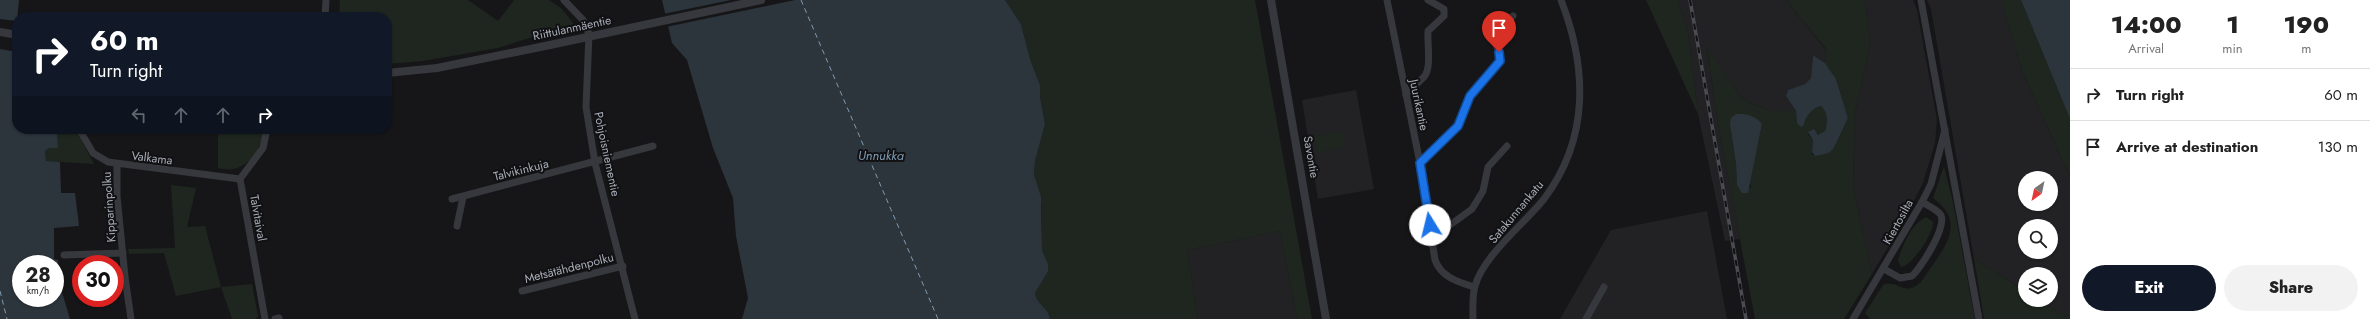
<!DOCTYPE html>
<html lang="en">
<head>
<meta charset="utf-8">
<style>
  :root { --surface:#fff; --page:#f2f2f2; --text:#222; --muted:#767676; --line:#e0e0e0; --accent:#111827 }
  body { margin:0; font-family:Jost,sans-serif; background:var(--page); color:var(--text); height:100vh; display:flex; flex-direction:column; font-size:15px; white-space:nowrap }
  * { box-sizing:border-box; margin:0 }
  p { font-size:13px; color:var(--muted) }
  .icon { flex:none; width:22px; height:22px; fill:none; stroke:currentColor; stroke-width:2; stroke-linecap:round; stroke-linejoin:round }
  .map { position:relative; flex:1; overflow:hidden }
  .sheet { display:flex; flex-direction:column; background:var(--surface); width:300px }
  .sheet>* { flex:none }
  .banner { position:absolute; left:12px; top:12px; width:380px; height:122px; border-radius:16px; box-shadow:0 1px 3px #0004; background:#111827; color:#fff; overflow:hidden }
  .needle { width:26px; rotate:213deg }
  .buttons { position:absolute; left:2018px; top:171px; display:grid; gap:8px }
  .buttons a { display:grid; place-items:center; width:40px; height:40px; border-radius:50%; background:var(--surface); box-shadow:0 1px 3px #0004; font-size:20px }
  .speed { position:absolute; left:12px; top:255px; display:flex; gap:8px; font-size:20px; font-weight:700; text-align:center }
  .speed>* { display:grid; place-content:center; width:52px; height:52px; border-radius:50%; background:var(--surface); box-shadow:0 1px 3px #0004; line-height:1 }
  .speed small { font-size:10px; font-weight:400 }
  .speed .limit { border:6px solid #d22; background:#fff; color:#111 }
  .pin { position:absolute; display:grid; place-items:center; width:34px; height:34px; color:#fff; margin:-41px -17px; border-radius:50% 50% 50% 0; rotate:-45deg; box-shadow:0 0 4px #0007 }
  .pin .icon { rotate:45deg }
  .me { position:absolute; width:44px; margin:-22px; rotate:351deg; stroke-linejoin:round; filter:drop-shadow(0 0 3px #0008) }
  .turn { display:flex; align-items:center; gap:14px; height:84px; padding:0 12px; font-size:18px }
  .turn .icon { width:52px; height:52px; stroke-width:2.5 }
  .turn b { display:block; font-size:28px; line-height:34px }
  .lanes { display:flex; align-items:center; height:38px; padding:0 12px; background:#0003; justify-content:center; gap:20px; direction:ltr }
  .lanes .off { opacity:.35 }
  .eta { display:flex; justify-content:space-evenly; align-items:center; height:68px; text-align:center }
  .eta b { font-size:24px; font-weight:800; line-height:28px }
  .button { display:flex; gap:8px; margin-top:auto; padding:8px 12px }
  .button a { flex:1; height:46px; border-radius:24px; background:var(--accent); color:#fff; font-size:16px; font-weight:800; line-height:46px; text-align:center }
  .button a+a { background:var(--page); color:var(--text) }
  ul { padding:0; list-style:none }
  li { display:flex; align-items:center; gap:12px; height:52px; padding:0 12px; border-top:1px solid var(--line) }
  li div { flex:1 }
  li b { display:block; font-size:15px }
  li em { font-style:normal }
  main { display:flex; flex:1; min-height:0 }
  .map>svg:first-child { display:block }
</style>
</head>
<body>
<main>
<div class="map">
<svg width="2070" height="319" viewBox="0 0 2070 319">
  <rect width="100%" height="100%" fill="#161618"/>
  <g fill="#222225" fill-rule="evenodd">
    <polygon points="1678,0 1786,0 1826,50 1825,63 1813,55 1811,78 1805,84 1788,90 1786,96 1796,111 1770,111 1743,100 1707,49 1719,129 1740,239 1725,241 1698,114 1688,34"/>
    <polygon points="1865,0 1913,0 1917,10 1937,120 1935,143 1923,183 1904,220 1872,274 1853,187 1855,112 1870,46"/>
    <path d="M1927,0H2001L2022,71L2070,177V316L2062,315L2039,300H2051V274H2025V291L1974,259L1931,9ZM2025,178H2051V204H2025ZM2025,226H2051V252H2025Z"/>
    <polygon points="1356,90 1374,189 1318,199 1302,100"/>
    <polygon points="1707,211 1727,319 1560,319 1611,230"/>
    <polygon points="1280,231 1297,319 1198,319 1187,250"/>
  </g>
  <g fill="#1e261f" fill-rule="evenodd">
    <polygon points="340,0 468,0 498,21 514,0 549,0 562,9 576,27 539,35 498,48 423,61 387,64 387,17 339,17"/>
    <path d="M1005,0H1255L1312,319H1297L1280,231L1187,250L1198,319H1050C1049,308 1036,304 1035,293L1047,271L1048,264L1042,250V208L1034,175L1035,161L1045,124L1040,97V85L1030,59L1021,24Z"/>
    <polygon points="1646,0 1678,0 1688,34 1698,114"/>
    <path d="M1786,0H1865L1870,46L1855,112L1853,187L1872,274L1844,319H1755L1719,129L1707,48L1743,100L1770,111H1796L1797,123L1804,125C1805,117 1812,108 1821,106C1828,112 1828,123 1825,131L1821,134H1808L1813,140L1812,155L1829,153L1834,148L1848,118L1836,79L1825,63L1826,49ZM1762,124L1750,182L1751,188L1737,185L1736,164L1731,131Z"/>
    <polygon points="2001,0 2021,0 2070,119 2070,177 2022,71"/>
    <polygon points="57,129 75,129 94,164 46,161 45,151 49,148 58,148"/>
    <path d="M218,129H263C264,146 250,166 233,169C229,170 223,169 218,168Z"/>
    <polygon points="1343,131 1346,147 1317,153 1314,136"/>
    <path d="M1944,166L1953,202L1975,319H1870L1865,313L1883,285C1900,279 1903,298 1921,282C1939,253 1971,225 1933,198Z"/>
    <polygon points="171,185 196,188 187,227 205,226 221,287 252,284 258,316 256,319 232,319 221,287 176,296 164,253 129,254 128,249 175,248"/>
    <path d="M1926,217L1933,222C1934,233 1912,266 1901,267L1898,260C1902,246 1912,223 1926,217Z"/>
    <polygon points="1974,259 2025,291 2025,300 2039,300 2062,315 2070,316 2070,319 1984,319"/>
  </g>
  <g fill="#2c353c" fill-rule="evenodd">
    <polygon points="0,0 19,0 17,21 0,19"/>
    <path d="M662,0H1005L1021,24L1030,59L1040,85V97L1045,124L1035,161L1034,175L1041,197L1042,250L1048,264V271L1035,293C1036,304 1049,308 1050,319H742L748,298L736,236L733,198L713,148L687,60L672,43Z"/>
    <polygon points="2021,0 2070,0 2070,119"/>
    <path d="M0,49L17,52V129H57L58,148H49L45,151L46,161L60,162L61,193H75L79,226L54,228V259L58,260L61,289L70,319H0ZM21,264H55V298H21Z"/>
    <path d="M1813,55L1825,63L1836,79L1848,118L1834,148L1829,153L1815,156L1812,152L1813,140L1808,132L1814,129L1818,135L1825,131C1828,123 1828,112 1821,106C1812,108 1805,117 1804,125L1801,127L1797,123L1796,111L1786,96L1788,90L1805,84L1811,78Z"/>
    <path d="M1736,114C1747,114 1755,115 1762,124L1748,193H1742L1737,185L1736,164L1730,124L1731,118Z"/>
  </g>
  <polygon fill="#161618" points="731,0 795,0 666,27 663,14"/>
  <g fill="none" stroke-linecap="round" stroke-linejoin="round">
    <g stroke="#7f9bb3" stroke-width="1" stroke-dasharray="5 4" stroke-linecap="butt">
      <polyline points="801,0 938,319"/>
      <polyline points="0,291 7,319"/>
    </g>
    <g stroke="#37383d" stroke-width="7">
      <polyline points="564,0 583,20 589,34 586,107 595,163 635,319"/>
      <path d="M1387,0L1420,163L1435,260C1441,277 1458,282 1474,287"/>
      <polyline points="1921,0 1979,319"/>
      <polyline points="325,17 326,0"/>
      <path d="M1406,95C1411,88 1418,83 1424,77C1432,68 1427,44 1428,31L1444,16V9L1428,0"/>
      <polyline points="79,129 93,153 108,162 240,179"/>
      <polyline points="1420,163 1457,126 1469,96 1500,61 1495,37 1496,29 1513,16"/>
      <polyline points="117,165 117,196 125,277 131,319"/>
      <polyline points="452,199 653,146"/>
      <polyline points="457,226 463,197"/>
      <polyline points="1432,238 1472,209 1483,191 1488,167 1507,146"/>
      <polyline points="64,255 123,253"/>
      <path d="M1884,269L1900,278L1912,276C1921,268 1949,224 1940,214C1936,209 1927,205 1922,202"/>
      <polyline points="522,291 623,266"/>
      <polyline points="265,319 240,179 263,148 267,129"/>
      <polyline points="275,319 279,318"/>
      <path d="M1473,319C1473,308 1472,296 1475,286C1483,256 1525,223 1544,199C1590,138 1587,67 1561,0"/>
      <polyline points="1586,319 1604,287"/>
      <polyline points="1853,319 1922,202 1931,184 1945,130"/>
    </g>
    <g stroke="#37383d" stroke-width="8">
      <polyline points="1271,0 1326,319"/>
      <polyline points="0,32 17,35"/>
      <polyline points="387,73 437,68 550,45"/>
    </g>
    <g stroke="#4a4c52" stroke-width="3.5">
      <polyline id="rail" points="1690,0 1746,319"/>
    </g>
    <use href="#rail" stroke="#111113" stroke-width="2" stroke-dasharray="6" stroke-linecap="butt"/>
    <polyline stroke="#37383d" stroke-width="8" points="550,45 761,0"/>
  </g>
  <g fill="none" stroke-linecap="round" stroke-linejoin="round">
    <g stroke="#114b97" stroke-width="10">
      <polyline id="route" points="1430,225 1420,163 1458,126 1470,96 1500,61 1499,52"/>
    </g>
    <use href="#route" stroke="#1a73e8" stroke-width="7"/>
  </g>
  <g text-anchor="middle" stroke-width="4" stroke-linejoin="round" paint-order="stroke">
    <g font-size="12" fill="#a8adb8" stroke="#111113">
      <text transform="translate(572 28) rotate(-12)" y="4">Riittulanmäentie</text>
      <text transform="translate(1419 105) rotate(78)" y="4">Juurikantie</text>
      <text transform="translate(607 154) rotate(78)" y="4">Pohjoisniementie</text>
      <text transform="translate(1311 157) rotate(80)" y="4">Savontie</text>
      <text transform="translate(152 158) rotate(7)" y="4">Valkama</text>
      <text transform="translate(521 170) rotate(-14)" y="4">Talvikinkuja</text>
      <text transform="translate(109 207) rotate(-94)" y="4">Kipparinpolku</text>
      <text transform="translate(1516 212) rotate(-50)" y="4">Satakunnankatu</text>
      <text transform="translate(258 218) rotate(80)" y="4">Talvitaival</text>
      <text transform="translate(1898 222) rotate(-61)" y="4">Kiertosilta</text>
      <text transform="translate(569 268) rotate(-14)" y="4">Metsätähdenpolku</text>
    </g>
    <g font-size="13" font-style="italic" fill="#7f9bb3" stroke="#111113">
      <text x="881" y="160">Unnukka</text>
    </g>
  </g>
</svg>
<div class="buttons">
<a><svg class="needle" viewBox="-14 -14 28 28"><path d="M0-13l5 13h-10z" fill="#e53935"/><path d="M0 13l5-13h-10z" fill="#767676"/></svg></a>
<a><svg class="icon" aria-label="search" viewBox="0 0 24 24"><circle cx="10" cy="10" r="6"/><path d="M15 15l6 6"/></svg></a>
<a><svg class="icon" aria-label="layers" viewBox="0 0 24 24"><path d="M12 4l9 5-9 5-9-5zM3 14l9 5 9-5"/></svg></a>
</div>
<div class="speed"><div>28<small>km/h</small></div><div class="limit">30</div></div>
<div class="pin" style="left:1499px;top:52px;background:#d93025"><svg class="icon" aria-label="arrive" viewBox="0 0 24 24"><path d="M6 21V4h12l-3 4 3 4H6"/></svg></div>
<svg class="me" style="left:1430px;top:225px" viewBox="-20 -20 40 40"><circle r="19" fill="#fff"/><path d="M0-13L10 11 0 6-10 11z" fill="#1a73e8"/></svg>
<div class="banner">
<div class="turn"><svg class="icon" aria-label="right" viewBox="0 0 24 24"><path d="M7 20v-9h11M14 6l5 5-5 5"/></svg><div><b>60 m</b>Turn right</div></div>
<div class="lanes"><svg class="icon off" aria-label="left" viewBox="0 0 24 24"><path d="M17 20v-9H6M10 6l-5 5 5 5"/></svg><svg class="icon off" aria-label="ahead" viewBox="0 0 24 24"><path d="M12 20V5M6 11l6-6 6 6"/></svg><svg class="icon off" aria-label="ahead" viewBox="0 0 24 24"><path d="M12 20V5M6 11l6-6 6 6"/></svg><svg class="icon" aria-label="right" viewBox="0 0 24 24"><path d="M7 20v-9h11M14 6l5 5-5 5"/></svg></div>
</div>
</div>
<section class="sheet">
<div class="eta">
<div><b>14:00</b><p>Arrival</p></div>
<div><b>1</b><p>min</p></div>
<div><b>190</b><p>m</p></div>
</div>
<ul>
<li><svg class="icon" aria-label="right" viewBox="0 0 24 24"><path d="M7 20v-9h11M14 6l5 5-5 5"/></svg><div><b>Turn right</b></div><em>60 m</em></li>
<li><svg class="icon" aria-label="arrive" viewBox="0 0 24 24"><path d="M6 21V4h12l-3 4 3 4H6"/></svg><div><b>Arrive at destination</b></div><em>130 m</em></li>
</ul>
<div class="button"><a>Exit</a><a>Share</a></div>
</section>
</main>
</body>
</html>
